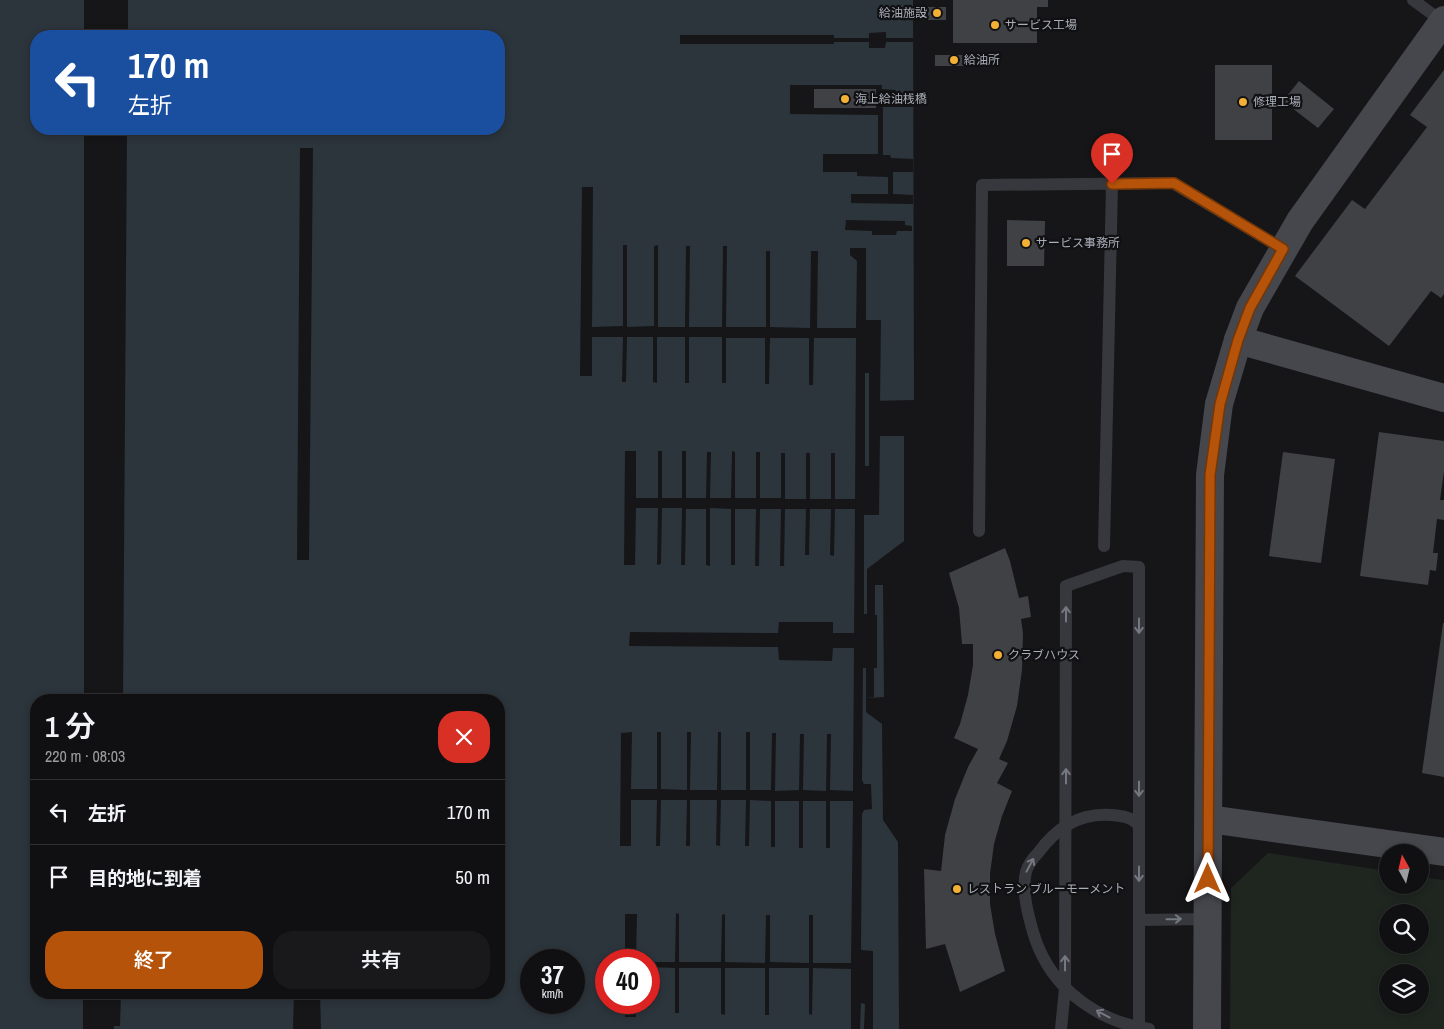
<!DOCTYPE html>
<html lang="ja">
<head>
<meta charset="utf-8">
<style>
  :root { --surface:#101012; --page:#19191b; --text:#f1f3f6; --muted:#9c9d9f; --line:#303032; --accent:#b45309 }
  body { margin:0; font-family:"Archivo Narrow","Noto Sans JP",sans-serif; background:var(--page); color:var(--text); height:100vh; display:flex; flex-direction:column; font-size:19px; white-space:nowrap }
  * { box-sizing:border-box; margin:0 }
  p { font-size:16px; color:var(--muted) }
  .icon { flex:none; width:28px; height:28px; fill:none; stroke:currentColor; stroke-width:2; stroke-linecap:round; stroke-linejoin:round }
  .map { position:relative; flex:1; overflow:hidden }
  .details { position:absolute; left:30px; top:694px; width:475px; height:305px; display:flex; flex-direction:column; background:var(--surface); border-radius:20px; box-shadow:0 2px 8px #0003,0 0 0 1px var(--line) }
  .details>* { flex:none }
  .top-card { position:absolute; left:30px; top:30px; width:475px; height:105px; border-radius:20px; box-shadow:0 2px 8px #0003,0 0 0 1px var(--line); background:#1a4fa0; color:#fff; overflow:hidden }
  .needle { width:32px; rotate:352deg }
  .buttons { position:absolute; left:1379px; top:844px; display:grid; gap:10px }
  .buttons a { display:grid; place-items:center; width:50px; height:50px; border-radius:50%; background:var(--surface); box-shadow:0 2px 8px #0003,0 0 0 1px var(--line); font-size:25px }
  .speed { position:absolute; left:520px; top:949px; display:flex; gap:10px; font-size:25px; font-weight:700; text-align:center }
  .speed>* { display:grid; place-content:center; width:65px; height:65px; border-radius:50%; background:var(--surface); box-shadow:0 2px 8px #0003,0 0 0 1px var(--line); line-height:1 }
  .speed small { font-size:12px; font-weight:400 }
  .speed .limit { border:8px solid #d22; background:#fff; color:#111 }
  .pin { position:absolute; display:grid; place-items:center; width:42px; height:42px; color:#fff; margin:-51px -21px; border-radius:50% 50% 50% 0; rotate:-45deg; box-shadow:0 0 5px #0007 }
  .pin .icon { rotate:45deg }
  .me { position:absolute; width:55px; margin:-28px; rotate:0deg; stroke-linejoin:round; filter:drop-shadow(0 0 4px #0008) }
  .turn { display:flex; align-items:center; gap:18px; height:105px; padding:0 15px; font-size:22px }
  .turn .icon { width:65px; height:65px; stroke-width:2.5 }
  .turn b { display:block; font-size:35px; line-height:42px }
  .round { display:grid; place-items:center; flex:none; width:52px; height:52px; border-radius:20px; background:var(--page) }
  .summary { display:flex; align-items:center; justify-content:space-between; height:85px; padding:0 15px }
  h1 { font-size:30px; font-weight:600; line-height:38px }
  .button { display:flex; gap:10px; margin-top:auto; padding:10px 15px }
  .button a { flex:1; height:58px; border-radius:20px; background:var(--accent); color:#fff; font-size:20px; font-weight:600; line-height:58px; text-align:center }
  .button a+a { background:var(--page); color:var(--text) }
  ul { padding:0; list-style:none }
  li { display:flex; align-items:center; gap:15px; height:65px; padding:0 15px; border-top:1px solid var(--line) }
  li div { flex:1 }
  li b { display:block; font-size:19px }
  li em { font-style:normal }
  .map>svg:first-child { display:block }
</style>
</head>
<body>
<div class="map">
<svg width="1444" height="1029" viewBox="0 0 1444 1029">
  <rect width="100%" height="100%" fill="#161618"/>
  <path fill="#1e261f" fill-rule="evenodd" d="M1268,853L1387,871L1388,885H1420V877L1444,880V1029H1230L1231,888ZM1388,912H1420V945H1388ZM1388,972H1420V1005H1388Z"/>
  <path fill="#2c353c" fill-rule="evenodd" d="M0,0H913L914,400L869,401V436H904V541L867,569V585H883L884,697L866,698V712L882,724L883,820L898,842L899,1029H0ZM36,36H499V129H36ZM36,700H499V992H36ZM531,960H574V1002H531ZM606,960H649V1002H606Z"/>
  <g fill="#161618">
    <rect x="84" y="0" width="44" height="36"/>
    <polygon points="886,32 886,38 913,38 913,42 886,42 885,48 869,48 869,42 834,42 834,44 680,44 680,35 834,35 834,38 869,38 869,33"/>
    <polygon points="790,85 882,85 882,89 896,90 896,95 913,95 913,107 882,107 883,109 883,155 890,155 891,158 913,159 913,172 893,172 893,194 913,195 913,204 851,203 851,194 888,194 888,177 857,176 857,172 823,172 823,154 878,154 878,115 790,114"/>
    <polygon points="84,129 127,129 123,700 84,700"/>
    <polygon points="300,148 313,148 309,560 297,560"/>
    <polygon points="582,187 593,187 592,327 623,326 623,245 627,245 627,327 654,326 654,246 658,245 658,327 685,327 686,246 690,246 689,327 722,327 723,246 727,246 726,327 766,327 766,251 770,251 770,327 810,328 811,251 818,251 817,328 856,328 857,261 850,255 850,248 866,248 866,320 881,320 880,401 869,401 869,373 865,373 865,466 869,466 869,436 880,436 879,515 864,515 864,614 867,614 867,585 875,585 875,615 877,615 877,668 874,668 874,697 866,698 866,668 863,668 862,780 864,784 871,784 872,809 864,810 862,814 861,950 873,951 873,1029 864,1029 865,1004 861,1003 860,1029 851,1029 851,969 813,968 812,1015 809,1014 809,968 769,968 769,1015 765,1015 765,968 725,968 725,1015 721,1014 721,968 679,968 679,1013 675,1013 675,968 649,967 649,962 675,962 676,913 679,914 679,962 721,962 722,915 725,914 725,962 765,963 766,915 770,915 770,962 809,963 809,915 813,915 813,963 851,963 853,801 830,801 830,848 826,848 826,801 803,801 803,848 799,848 799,801 775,801 775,847 771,847 771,801 750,800 749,846 745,846 746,800 721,800 720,846 716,845 717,800 690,800 690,846 686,846 687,800 661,800 660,846 656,846 657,800 631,800 631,846 620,846 621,733 632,732 631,789 657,789 657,732 661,732 661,789 687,790 687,732 691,732 690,790 717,790 718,732 721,732 721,790 746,790 746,732 750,732 750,790 771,790 772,733 776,733 775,791 799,790 800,734 804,734 803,790 826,791 827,734 831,734 830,790 853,791 854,648 833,648 832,661 779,660 778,647 629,646 630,632 778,633 779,622 833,622 833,633 854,633 855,509 835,509 834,556 830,555 831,509 810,509 809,555 805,555 806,509 785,509 784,566 780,566 781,509 760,509 759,566 755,566 756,509 735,509 735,565 731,565 731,509 710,508 710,566 706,565 706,509 686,509 685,565 681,565 682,508 662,508 661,564 657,565 658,508 636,508 635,565 624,565 625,451 636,451 636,498 658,498 658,451 662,451 662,498 682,498 682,451 686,451 686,498 706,498 707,452 711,452 710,498 731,498 732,451 735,452 735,498 756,498 756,452 760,452 760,498 781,498 781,453 785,453 785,499 806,499 806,453 810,453 810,499 831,499 831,453 835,453 835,499 855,499 856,338 814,338 813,385 809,385 809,338 770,338 769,384 765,384 765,338 726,338 726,383 722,383 722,337 689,337 689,383 685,383 685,337 657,337 657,383 653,382 653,337 627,337 626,382 622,382 623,337 592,337 592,376 580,376"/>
    <polygon points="846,220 905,221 905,225 912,226 912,231 897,231 896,235 872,235 872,231 845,230"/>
    <polygon points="625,914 637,914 636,960 625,960"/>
    <polygon points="83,993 121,993 120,1026 114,1026 114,1029 83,1029"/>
    <polygon points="294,993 320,993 321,1029 293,1029"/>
    <rect x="625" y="1003" width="11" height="14"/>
  </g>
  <g fill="#404145">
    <polygon points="953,0 1048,0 1048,7 1037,7 1037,43 953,43"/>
    <rect x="928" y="7" width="18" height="13"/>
    <rect x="935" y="55" width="39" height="11"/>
    <rect x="1215" y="65" width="57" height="75"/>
    <polygon points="1444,70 1444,294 1441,298 1431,291 1389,346 1295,276 1352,200 1365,209 1427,127 1410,115"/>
    <polygon points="1299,81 1334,109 1318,128 1283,101"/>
    <rect x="814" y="89" width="62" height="19"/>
    <polygon points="1007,220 1045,221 1044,266 1007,266"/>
    <polygon points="1379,432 1444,441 1444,471 1440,500 1444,500 1444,520 1437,519 1433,553 1438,553 1436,571 1430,570 1428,585 1360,576"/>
    <polygon points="1283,452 1335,459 1321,563 1269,556"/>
    <polygon points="1005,548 1010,561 1019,598 1028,596 1031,617 1021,619 1023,633 1022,670 1017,706 1007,741 999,759 1008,763 997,783 1012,791 1002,816 994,844 990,874 990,904 995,934 1005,971 960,992 945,944 926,949 924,869 941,871 945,835 955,799 968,767 978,749 954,738 960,724 968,695 973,665 973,644 962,644 959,608 949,573"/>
    <polygon points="1443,623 1444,623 1444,777 1422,773"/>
  </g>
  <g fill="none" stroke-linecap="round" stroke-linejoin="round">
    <g stroke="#37383d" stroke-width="12">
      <polyline points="1413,0 1443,22"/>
      <polyline points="979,531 982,185 1173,183 1283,249"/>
      <polyline points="1104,546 1112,184"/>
      <path d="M1139,825C1131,817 1123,816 1112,815C1080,812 1056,828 1038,853C1033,858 1028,865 1026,872C1022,887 1026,906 1030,921C1033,933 1037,946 1043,957C1063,996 1105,1023 1149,1029"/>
      <polyline points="1139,920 1208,919"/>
      <polyline points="1061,1029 1065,988 1066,586 1123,566 1139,567 1139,1029"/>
    </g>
    <g stroke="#45474d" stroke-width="28">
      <polyline points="1238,340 1444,398"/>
      <polyline points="1209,819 1444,852"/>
      <polyline points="1207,1029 1210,475 1219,404 1238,340 1250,308 1300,221 1444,20"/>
    </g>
  </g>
  <defs><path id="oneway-shaft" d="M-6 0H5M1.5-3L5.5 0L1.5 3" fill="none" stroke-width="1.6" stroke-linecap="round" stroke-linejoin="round" transform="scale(1.25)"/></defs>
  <g stroke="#757881">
    <use href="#oneway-shaft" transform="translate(1066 614) rotate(-90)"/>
    <use href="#oneway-shaft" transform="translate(1139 626) rotate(90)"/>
    <use href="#oneway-shaft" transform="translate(1066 776) rotate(-90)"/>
    <use href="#oneway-shaft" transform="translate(1139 789) rotate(90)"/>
    <use href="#oneway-shaft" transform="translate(1030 865) rotate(-62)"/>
    <use href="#oneway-shaft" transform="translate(1139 874) rotate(90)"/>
    <use href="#oneway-shaft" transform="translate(1174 919) rotate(-1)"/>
    <use href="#oneway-shaft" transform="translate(1065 963) rotate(-90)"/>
    <use href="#oneway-shaft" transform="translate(1103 1014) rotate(-152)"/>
  </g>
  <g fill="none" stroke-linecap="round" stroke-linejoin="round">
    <g stroke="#753606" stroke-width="12">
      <polyline id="route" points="1112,184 1174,183 1283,249 1250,308 1238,340 1220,404 1210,475 1208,879"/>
    </g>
    <use href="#route" stroke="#b45309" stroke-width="9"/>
  </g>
  <g fill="#f2b134" stroke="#111113" stroke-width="2">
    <circle cx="937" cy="13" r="5"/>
    <circle cx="995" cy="25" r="5"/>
    <circle cx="954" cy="60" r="5"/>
    <circle cx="845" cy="99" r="5"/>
    <circle cx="1243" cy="102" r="5"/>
    <circle cx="1026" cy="243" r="5"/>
    <circle cx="998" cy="655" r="5"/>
    <circle cx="957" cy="889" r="5"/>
  </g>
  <g text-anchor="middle" stroke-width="4.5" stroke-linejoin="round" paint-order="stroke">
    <g font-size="12" fill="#a8adb8" stroke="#111113" text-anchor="start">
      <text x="927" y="17" text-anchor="end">給油施設</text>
      <text x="1005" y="29">サービス工場</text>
      <text x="964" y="64">給油所</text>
      <text x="855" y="103">海上給油桟橋</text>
      <text x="1253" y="106">修理工場</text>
      <text x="1036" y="247">サービス事務所</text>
      <text x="1008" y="659">クラブハウス</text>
      <text x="967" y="893">レストラン ブルーモーメント</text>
    </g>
  </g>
</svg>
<div class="buttons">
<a><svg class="needle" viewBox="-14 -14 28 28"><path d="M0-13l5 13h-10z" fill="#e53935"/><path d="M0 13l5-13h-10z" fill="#9c9d9f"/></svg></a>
<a><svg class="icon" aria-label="search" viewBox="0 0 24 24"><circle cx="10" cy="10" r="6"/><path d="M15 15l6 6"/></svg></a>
<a><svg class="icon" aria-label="layers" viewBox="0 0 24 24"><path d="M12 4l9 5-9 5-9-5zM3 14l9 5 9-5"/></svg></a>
</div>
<div class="speed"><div>37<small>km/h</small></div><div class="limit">40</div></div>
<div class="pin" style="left:1112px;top:184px;background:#d93025"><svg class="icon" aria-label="arrive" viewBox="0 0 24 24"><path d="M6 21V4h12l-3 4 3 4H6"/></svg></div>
<svg class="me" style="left:1208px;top:879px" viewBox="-20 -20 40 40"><path d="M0-17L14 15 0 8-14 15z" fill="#b45309" stroke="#fff" stroke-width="4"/></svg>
<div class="top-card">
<div class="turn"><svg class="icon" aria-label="left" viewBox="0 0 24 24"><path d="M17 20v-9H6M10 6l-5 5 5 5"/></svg><div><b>170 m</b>左折</div></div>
</div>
<section class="details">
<div class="summary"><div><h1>1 分</h1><p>220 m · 08:03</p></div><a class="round" style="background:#d93025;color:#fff"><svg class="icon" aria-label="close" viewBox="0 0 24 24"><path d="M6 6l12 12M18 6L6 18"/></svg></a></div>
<ul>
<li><svg class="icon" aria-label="left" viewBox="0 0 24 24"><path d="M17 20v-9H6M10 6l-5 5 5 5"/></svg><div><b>左折</b></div><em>170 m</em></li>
<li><svg class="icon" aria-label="arrive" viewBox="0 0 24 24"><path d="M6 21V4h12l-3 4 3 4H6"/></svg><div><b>目的地に到着</b></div><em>50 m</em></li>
</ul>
<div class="button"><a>終了</a><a>共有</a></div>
</section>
</div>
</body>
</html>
